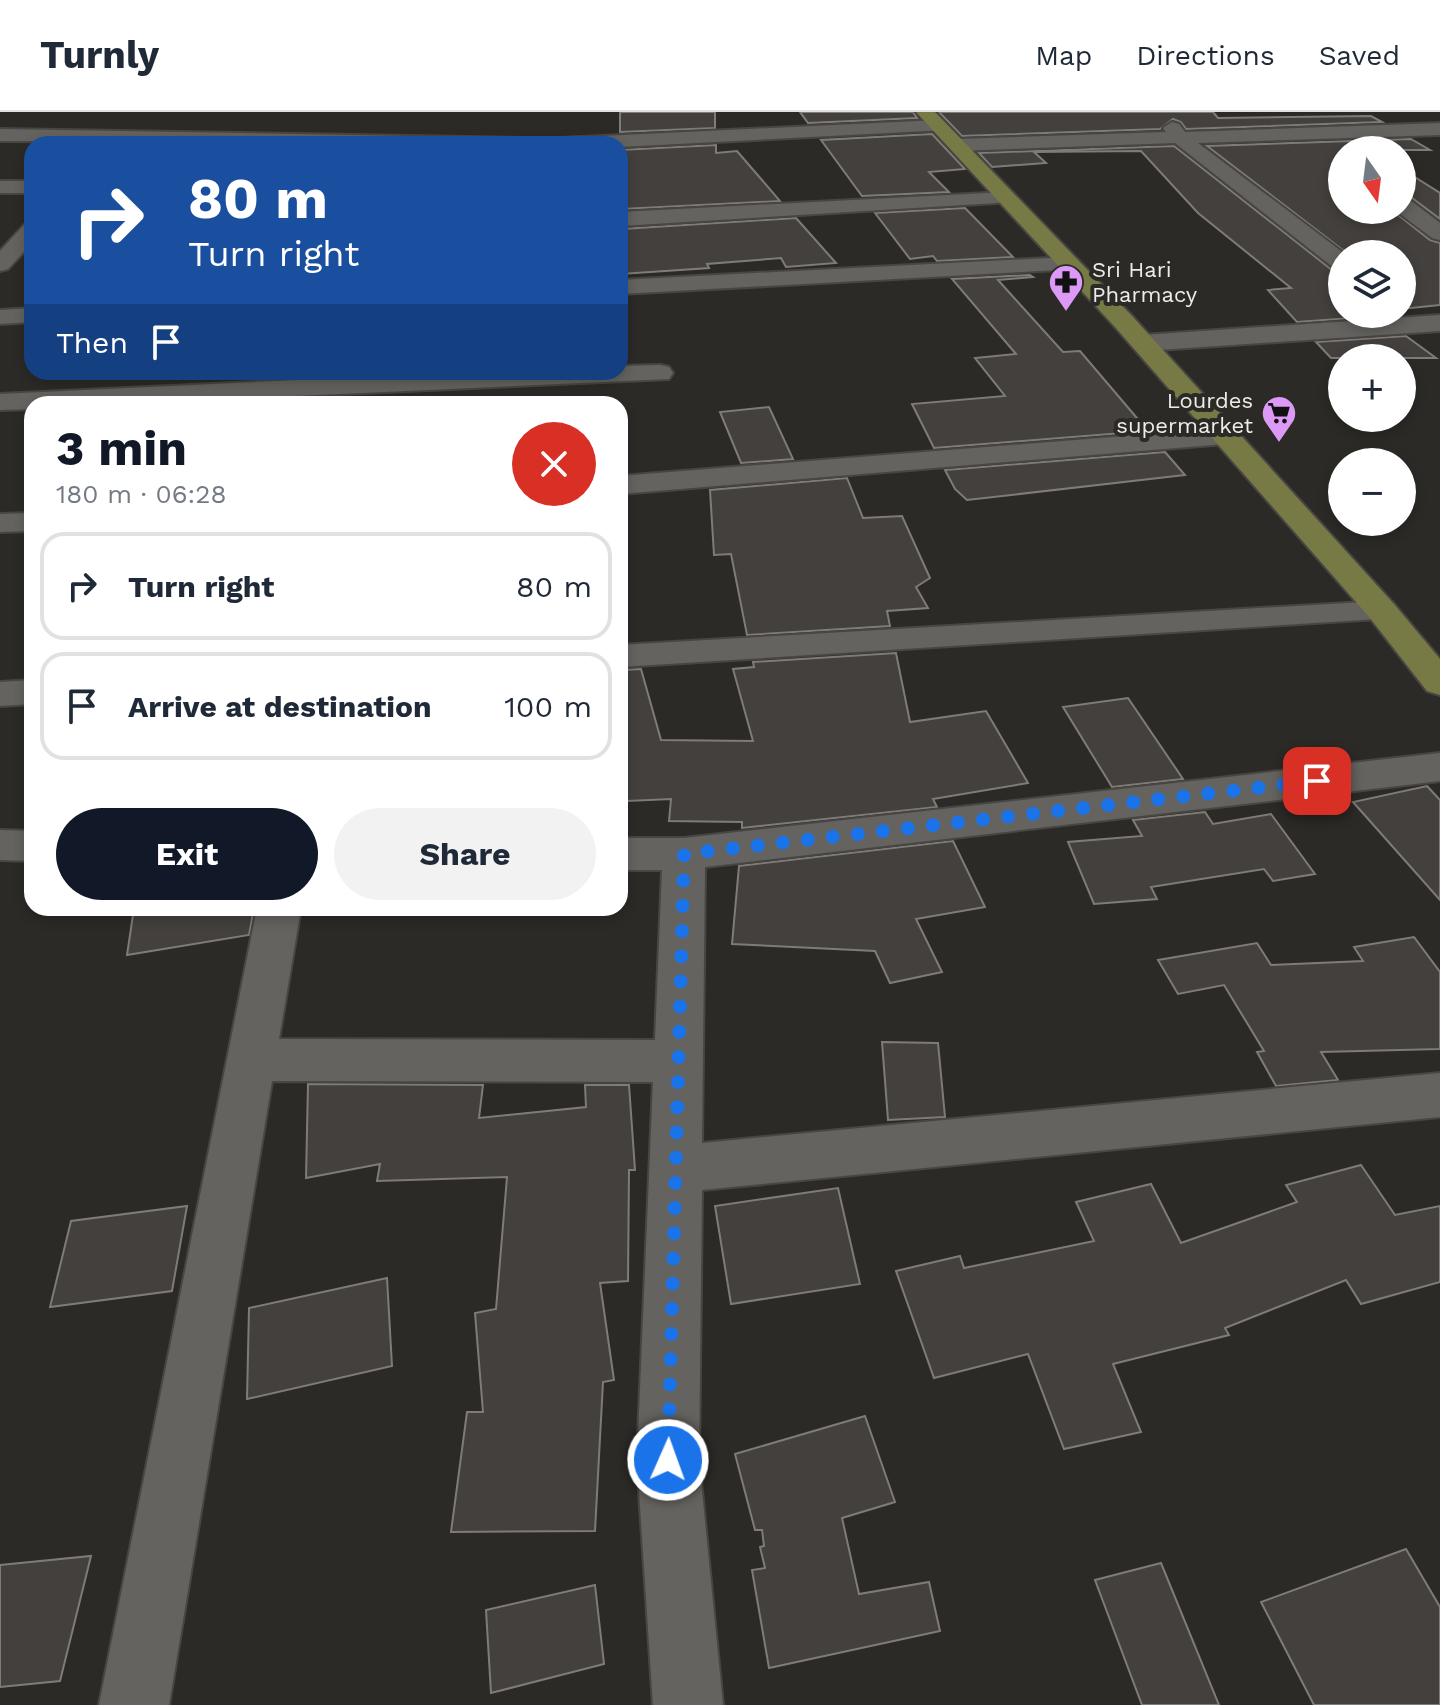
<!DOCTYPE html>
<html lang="en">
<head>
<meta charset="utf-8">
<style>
  :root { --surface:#fff; --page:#f2f2f3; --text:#1f2937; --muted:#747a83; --line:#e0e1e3; --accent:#111827 }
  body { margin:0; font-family:"Work Sans",sans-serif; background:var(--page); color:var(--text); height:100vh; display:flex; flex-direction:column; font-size:30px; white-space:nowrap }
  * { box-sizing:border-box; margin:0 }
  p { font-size:26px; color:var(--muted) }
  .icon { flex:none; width:44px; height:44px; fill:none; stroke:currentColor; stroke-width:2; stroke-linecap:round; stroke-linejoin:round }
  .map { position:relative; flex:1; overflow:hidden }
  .side { position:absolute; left:24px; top:284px; width:604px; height:520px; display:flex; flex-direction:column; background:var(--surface); border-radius:24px; box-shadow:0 4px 12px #0003 }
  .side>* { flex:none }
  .hud { position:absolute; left:24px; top:24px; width:604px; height:244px; border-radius:24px; box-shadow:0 4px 12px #0003; background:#1a4fa0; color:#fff; overflow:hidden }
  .needle { width:52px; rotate:166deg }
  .controls { position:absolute; left:1328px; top:24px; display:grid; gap:16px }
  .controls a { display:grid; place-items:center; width:88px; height:88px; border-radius:50%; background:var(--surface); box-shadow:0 4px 12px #0003; font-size:40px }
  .pin { position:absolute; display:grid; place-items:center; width:68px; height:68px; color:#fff; margin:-34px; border-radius:16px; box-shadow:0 4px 12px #0006 }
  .me { position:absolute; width:88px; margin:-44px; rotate:2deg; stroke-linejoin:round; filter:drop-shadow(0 0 6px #0008) }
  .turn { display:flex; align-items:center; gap:28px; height:168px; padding:0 32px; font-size:36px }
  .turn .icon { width:104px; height:104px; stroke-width:2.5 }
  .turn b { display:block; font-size:56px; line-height:68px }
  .then { display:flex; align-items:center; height:76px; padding:0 32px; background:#0003; gap:16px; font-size:30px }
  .round { display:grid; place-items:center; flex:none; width:84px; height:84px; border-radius:42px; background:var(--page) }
  .overview { display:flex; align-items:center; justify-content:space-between; height:136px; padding:0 32px }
  h1 { font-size:48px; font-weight:700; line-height:60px; color:var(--accent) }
  .cta { display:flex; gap:16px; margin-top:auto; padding:16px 32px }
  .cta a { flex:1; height:92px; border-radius:48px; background:var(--accent); color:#fff; font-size:32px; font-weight:700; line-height:92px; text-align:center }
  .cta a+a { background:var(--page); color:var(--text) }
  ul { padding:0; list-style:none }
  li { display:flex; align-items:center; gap:24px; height:108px; margin:0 16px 12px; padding:0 16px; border:4px solid var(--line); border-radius:24px }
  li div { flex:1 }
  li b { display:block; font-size:30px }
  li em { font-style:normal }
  header { display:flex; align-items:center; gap:48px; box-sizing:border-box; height:112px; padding:0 40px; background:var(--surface); border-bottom:2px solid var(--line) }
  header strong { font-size:38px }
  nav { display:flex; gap:44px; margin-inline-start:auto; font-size:28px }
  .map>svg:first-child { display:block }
</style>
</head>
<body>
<header>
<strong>Turnly</strong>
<nav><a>Map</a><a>Directions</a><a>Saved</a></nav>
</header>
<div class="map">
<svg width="1440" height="1593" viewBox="0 0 1440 1593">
  <rect width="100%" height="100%" fill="#2b2a26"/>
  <g fill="#43403d" stroke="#7f7b77" stroke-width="2">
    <polygon points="620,0 715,0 715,16 620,20"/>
    <polygon points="800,0 913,0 917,6 808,11"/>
    <polygon points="939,0 1213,0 1218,6 1371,4 1382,10 1186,17 1181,10 1173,7 1160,17 962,24"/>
    <polygon points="932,22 965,57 929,60 949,80 862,84 821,28"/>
    <polygon points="1411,27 1430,38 1342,38 1342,98 1392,98 1430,128 1440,131 1440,193 1402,197 1402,142 1348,142 1207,34"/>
    <polygon points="716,33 716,41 737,39 780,89 622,97 620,38"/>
    <polygon points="1174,34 1332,158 1342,161 1342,202 1379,204 1297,210 1268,178 1291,176 1198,101 1141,39 1034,40 1046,51 992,55 979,41"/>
    <polygon points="1402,57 1440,81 1440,107 1412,86 1402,84"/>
    <polygon points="965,96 1013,145 937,149 933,144 910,147 875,101"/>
    <polygon points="796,106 836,151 786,155 781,146 707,152 709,156 621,162 622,117"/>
    <polygon points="1030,163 1033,165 998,168 1063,240 1080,239 1148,319 934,336 912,292 1005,284 975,246 1016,242 952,167"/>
    <polygon points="1406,224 1436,246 1331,246 1316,230"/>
    <polygon points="769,295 793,347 741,351 720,300"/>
    <polygon points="1165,340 1185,363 967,388 955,377 945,358"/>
    <polygon points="847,366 863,406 902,404 930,466 916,475 928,496 887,499 890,514 747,523 731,442 714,443 710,378"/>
    <polygon points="896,541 910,610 986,599 1028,671 933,687 937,695 742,716 742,710 669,709 671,687 627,689 623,558 641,557 661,628 753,629 733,557 754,555 753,550"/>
    <polygon points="1128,586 1183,667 1112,675 1063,595"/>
    <polygon points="1427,674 1440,688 1440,788 1353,690"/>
    <polygon points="1205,700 1213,712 1271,702 1315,762 1273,769 1264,757 1151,775 1157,787 1094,792 1068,730 1142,724 1133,708"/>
    <polygon points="953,729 985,795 916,807 942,860 890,871 875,839 732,832 739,754"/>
    <polygon points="134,796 254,796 249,823 127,843"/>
    <polygon points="1414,825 1440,860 1440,937 1321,940 1338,968 1276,974 1257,940 1264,939 1224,873 1178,882 1158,848 1257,831 1271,853 1363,849 1354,835"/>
    <polygon points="882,930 938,931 945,1005 888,1008"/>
    <polygon points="308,972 483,973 479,1006 586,995 585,973 629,973 635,1058 629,1058 628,1169 600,1171 614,1268 603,1270 595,1419 451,1420 467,1300 483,1300 475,1201 496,1197 507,1065 377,1069 380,1052 306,1066"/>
    <polygon points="1361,1053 1395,1103 1440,1094 1440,1170 1361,1192 1346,1168 1225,1216 1229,1223 1113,1252 1141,1320 1064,1337 1028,1242 934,1266 896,1159 960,1144 964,1156 1094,1129 1076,1090 1151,1072 1181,1131 1297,1090 1286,1073"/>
    <polygon points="838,1076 860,1172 731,1192 715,1094"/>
    <polygon points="187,1094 172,1179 50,1195 71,1109"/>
    <polygon points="387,1166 392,1254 247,1287 249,1196"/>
    <polygon points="865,1304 895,1390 842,1406 859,1482 929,1470 940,1519 769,1556 752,1458 765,1456 760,1435 764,1434 762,1418 755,1418 735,1342"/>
    <polygon points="1406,1437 1440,1495 1440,1593 1314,1593 1261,1490"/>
    <polygon points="91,1444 60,1569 0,1575 0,1453"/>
    <polygon points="1161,1451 1219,1593 1142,1593 1095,1468"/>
    <polygon points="595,1473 604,1552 491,1581 486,1498"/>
  </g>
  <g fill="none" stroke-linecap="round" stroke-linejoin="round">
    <g stroke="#484643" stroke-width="4">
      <g id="minor">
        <polygon points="939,8 948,14 946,18 620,35 620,32 550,32 560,26"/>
        <polygon points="1172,10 1179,12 1185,20 1440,11 1440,23 1198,31 1345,142 1342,142 1342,158 1334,156 1175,31 957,39 947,33 957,27 1166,20 1163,16"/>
        <polygon points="0,17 527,26 537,32 0,29"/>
        <rect x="0" y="69" width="32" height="12"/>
        <polygon points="1006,80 1013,82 1017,86 1013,90 620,114 620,100"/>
        <polygon points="1402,87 1410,88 1440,111 1440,128 1432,126 1395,98 1402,98"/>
        <polygon points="32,111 32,131 8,157 0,159 0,139 24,113"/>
        <polygon points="1069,145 1077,147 1081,152 1077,157 620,182 620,168"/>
        <polygon points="32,196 32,210 0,212 0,198"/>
        <polygon points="1440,203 1440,219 1143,239 1134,236 1130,231 1134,226 1143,223"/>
        <polygon points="660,253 669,255 673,261 669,267 120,292 32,292 32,297 0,298 0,282 465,260 620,260 620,254"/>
        <polygon points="1227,316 1237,319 1241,325 1237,331 620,382 620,364"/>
        <polygon points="32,401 32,419 0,420 0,402"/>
        <polygon points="1382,489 1394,492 1399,499 1394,506 620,555 620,533"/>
        <polygon points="32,568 32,592 0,594 0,570"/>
        <polygon points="1440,641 1440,669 705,755 702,1031 1440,961 1440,1005 702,1078 699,1348 723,1593 653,1593 637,1348 653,970 272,969 169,1593 99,1593 257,796 301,796 279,927 655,928 662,758 620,758 620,726 684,726"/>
        <polygon points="0,718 32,719 32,749 0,748"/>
      </g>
    </g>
    <g stroke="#484643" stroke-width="4">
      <polygon id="major" points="916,0 935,0 1133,205 1394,492 1440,547 1440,583 1427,579 1370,506 1115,215"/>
    </g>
    <use href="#minor" fill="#65635f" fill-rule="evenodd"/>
    <use href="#major" fill="#787a45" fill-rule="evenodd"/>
  </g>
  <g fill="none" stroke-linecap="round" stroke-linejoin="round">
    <polyline stroke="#1a73e8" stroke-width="14" stroke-dasharray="0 25.2" points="668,1348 684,742 1317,669"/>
  </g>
  <defs>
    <g id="pharmacy-pin" transform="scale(1.8)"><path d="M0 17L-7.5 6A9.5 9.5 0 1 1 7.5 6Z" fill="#dc99f5" stroke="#2b2a26"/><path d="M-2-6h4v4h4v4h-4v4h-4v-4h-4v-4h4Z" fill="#111"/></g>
    <g id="supermarket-pin" transform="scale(1.8)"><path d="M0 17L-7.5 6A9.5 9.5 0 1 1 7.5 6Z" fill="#dc99f5" stroke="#2b2a26"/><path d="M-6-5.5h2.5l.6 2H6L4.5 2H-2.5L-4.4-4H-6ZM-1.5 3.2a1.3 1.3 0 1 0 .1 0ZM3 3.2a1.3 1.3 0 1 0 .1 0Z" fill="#111"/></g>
  </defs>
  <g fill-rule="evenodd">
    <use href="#pharmacy-pin" x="1066" y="170"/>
    <use href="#supermarket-pin" x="1279" y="301"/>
  </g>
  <g text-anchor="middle" stroke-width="8" stroke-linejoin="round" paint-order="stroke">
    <g font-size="22" fill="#edece9" stroke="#2b2a26" text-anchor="start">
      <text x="1092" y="165">Sri Hari<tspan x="1092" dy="25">Pharmacy</tspan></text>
      <text x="1253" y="296" text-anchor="end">Lourdes<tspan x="1253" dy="25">supermarket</tspan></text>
    </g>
  </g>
</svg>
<div class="controls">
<a><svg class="needle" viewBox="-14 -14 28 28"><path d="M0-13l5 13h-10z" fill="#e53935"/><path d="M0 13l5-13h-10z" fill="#747a83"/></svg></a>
<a><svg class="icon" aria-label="layers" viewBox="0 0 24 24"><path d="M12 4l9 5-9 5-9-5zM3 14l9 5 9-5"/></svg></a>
<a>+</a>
<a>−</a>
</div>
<div class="pin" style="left:1317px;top:669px;background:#d93025"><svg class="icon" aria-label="arrive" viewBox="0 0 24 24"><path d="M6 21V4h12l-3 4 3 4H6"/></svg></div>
<svg class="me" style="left:668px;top:1348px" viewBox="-20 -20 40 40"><circle r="17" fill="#1a73e8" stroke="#fff" stroke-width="3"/><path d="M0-11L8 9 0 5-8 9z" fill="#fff"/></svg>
<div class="hud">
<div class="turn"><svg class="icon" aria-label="right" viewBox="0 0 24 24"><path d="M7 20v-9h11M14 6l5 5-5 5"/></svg><div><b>80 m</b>Turn right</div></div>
<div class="then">Then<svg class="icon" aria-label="arrive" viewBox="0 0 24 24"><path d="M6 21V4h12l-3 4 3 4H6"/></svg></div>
</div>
<section class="side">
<div class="overview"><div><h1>3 min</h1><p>180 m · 06:28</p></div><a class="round" style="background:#d93025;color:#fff"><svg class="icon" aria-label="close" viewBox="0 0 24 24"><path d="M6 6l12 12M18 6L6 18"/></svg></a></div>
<ul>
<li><svg class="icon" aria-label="right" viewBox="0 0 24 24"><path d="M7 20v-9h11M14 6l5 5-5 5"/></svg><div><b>Turn right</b></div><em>80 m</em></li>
<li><svg class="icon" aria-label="arrive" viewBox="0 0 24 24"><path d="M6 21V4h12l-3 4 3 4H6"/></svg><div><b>Arrive at destination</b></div><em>100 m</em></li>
</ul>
<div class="cta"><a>Exit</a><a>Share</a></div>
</section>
</div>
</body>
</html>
